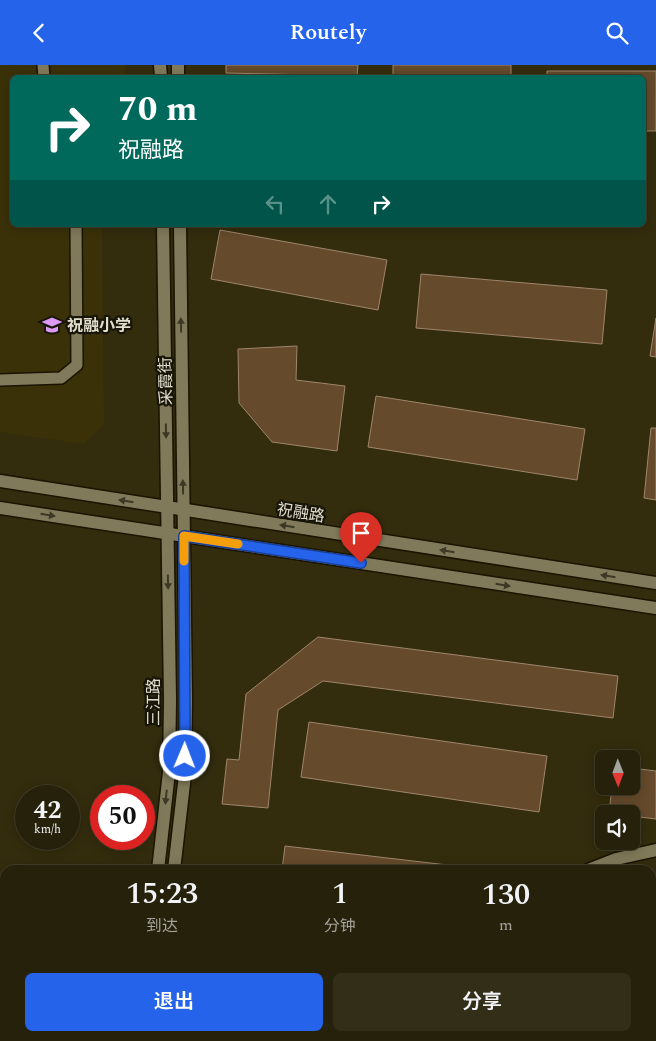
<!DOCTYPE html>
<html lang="zh">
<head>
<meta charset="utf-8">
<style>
  :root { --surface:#26210a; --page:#322e18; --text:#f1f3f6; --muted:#a4a39c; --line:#423e2b; --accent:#2563eb }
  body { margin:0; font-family:Spectral,"Noto Sans SC",serif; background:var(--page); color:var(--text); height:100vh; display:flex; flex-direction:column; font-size:19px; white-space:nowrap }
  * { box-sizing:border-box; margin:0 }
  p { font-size:16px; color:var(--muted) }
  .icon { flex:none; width:28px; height:28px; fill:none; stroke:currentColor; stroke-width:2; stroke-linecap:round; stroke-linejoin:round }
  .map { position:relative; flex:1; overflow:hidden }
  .side { position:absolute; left:0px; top:800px; width:656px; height:176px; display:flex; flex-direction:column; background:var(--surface); border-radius:15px 15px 0 0; box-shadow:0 2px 12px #0003,0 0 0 1px var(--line) }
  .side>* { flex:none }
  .guide { position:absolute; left:10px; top:10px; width:636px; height:152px; border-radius:8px; box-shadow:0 2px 12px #0003,0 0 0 1px var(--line); background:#00695c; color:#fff; overflow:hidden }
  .needle { width:32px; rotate:179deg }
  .controls { position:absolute; left:595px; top:685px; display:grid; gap:10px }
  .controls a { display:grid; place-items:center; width:45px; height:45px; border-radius:8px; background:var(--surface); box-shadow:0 2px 12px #0003,0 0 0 1px var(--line); font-size:25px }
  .speed { position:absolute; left:15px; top:720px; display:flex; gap:10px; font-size:25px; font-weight:700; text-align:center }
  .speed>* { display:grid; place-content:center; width:65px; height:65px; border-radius:50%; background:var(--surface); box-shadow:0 2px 12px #0003,0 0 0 1px var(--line); line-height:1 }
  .speed small { font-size:12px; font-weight:400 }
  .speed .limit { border:8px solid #d22; background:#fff; color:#111 }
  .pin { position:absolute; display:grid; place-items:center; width:42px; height:42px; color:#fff; margin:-51px -21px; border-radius:50% 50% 50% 0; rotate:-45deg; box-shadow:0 0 5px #0007 }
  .pin .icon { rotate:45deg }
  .me { position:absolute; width:55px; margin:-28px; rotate:1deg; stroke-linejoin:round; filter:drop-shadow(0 0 4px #0008) }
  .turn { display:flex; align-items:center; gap:18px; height:105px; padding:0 25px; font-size:22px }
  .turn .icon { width:65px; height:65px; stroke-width:2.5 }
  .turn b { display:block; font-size:35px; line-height:42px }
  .lanes { display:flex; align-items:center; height:48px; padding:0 25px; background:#0003; justify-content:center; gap:25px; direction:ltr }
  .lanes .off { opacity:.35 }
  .eta { display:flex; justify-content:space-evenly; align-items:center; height:85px; text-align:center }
  .eta b { font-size:30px; font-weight:600; line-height:35px }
  .cta { display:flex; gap:10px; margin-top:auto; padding:10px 25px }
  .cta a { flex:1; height:58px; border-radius:8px; background:var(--accent); color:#fff; font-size:20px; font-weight:600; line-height:58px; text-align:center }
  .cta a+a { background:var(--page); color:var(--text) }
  header { display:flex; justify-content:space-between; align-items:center; height:65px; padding:0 25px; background:var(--accent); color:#fff; font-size:22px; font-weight:600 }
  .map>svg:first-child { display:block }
</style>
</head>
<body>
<header><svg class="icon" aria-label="back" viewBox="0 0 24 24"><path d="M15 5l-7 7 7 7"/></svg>Routely<svg class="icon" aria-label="search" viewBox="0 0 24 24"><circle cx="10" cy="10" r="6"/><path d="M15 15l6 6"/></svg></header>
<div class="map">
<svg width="656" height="976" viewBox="0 0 656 976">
  <rect width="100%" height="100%" fill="#332c0d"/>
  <polygon fill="#3a3109" points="0,0 125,0 126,12 12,12 12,160 102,160 104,360 83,379 0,367"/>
  <g fill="#654a2b" stroke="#9f866d">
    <polygon points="226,0 358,0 357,11 226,8"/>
    <rect x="393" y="0" width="118" height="12"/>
    <polygon points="547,6 656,6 656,66 644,66 644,12 547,12"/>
    <polygon points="220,165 387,195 378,245 211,214"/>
    <polygon points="421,209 607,225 602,279 416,263"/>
    <polygon points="656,253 656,292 650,291"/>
    <polygon points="297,281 296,315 345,321 337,386 272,377 239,338 238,284"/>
    <polygon points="376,331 585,364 577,415 368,382"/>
    <polygon points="651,363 656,363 656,435 644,433"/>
    <polygon points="318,572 618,611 613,653 323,616 278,645 268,743 222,739 227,694 239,695 246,629"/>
    <polygon points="309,657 547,691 539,747 301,712"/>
    <polygon points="631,703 656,706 656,754 631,751 631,749 609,749 612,721 631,721"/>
    <polygon points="285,781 456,801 455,805 282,805"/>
  </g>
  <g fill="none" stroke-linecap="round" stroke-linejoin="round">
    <g stroke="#1a1400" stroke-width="14">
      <g id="service">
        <polyline points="43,0 44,12"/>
        <polyline points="0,315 61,313 77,300 76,160"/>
      </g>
    </g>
    <g stroke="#1a1400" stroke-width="15">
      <g id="minor">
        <polyline points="588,805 616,794 656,785"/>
        <polyline points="408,976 410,971"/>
      </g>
    </g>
    <g stroke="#1a1400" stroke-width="15">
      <g id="secondary">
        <polyline points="160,0 161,12"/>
        <polyline points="178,0 178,12"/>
        <polyline points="0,416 656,518"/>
        <polyline points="0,443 656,543"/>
        <polyline points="158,805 169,707 170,635 163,160"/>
        <polyline points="174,805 185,710 186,634 180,160"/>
        <polyline points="120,976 121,971"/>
        <polyline points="135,976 136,971"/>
      </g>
    </g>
    <use href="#service" stroke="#817a5a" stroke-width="11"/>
    <use href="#minor" stroke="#817a5a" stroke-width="12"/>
    <use href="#secondary" stroke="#817a5a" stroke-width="12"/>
  </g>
  <defs><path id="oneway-solid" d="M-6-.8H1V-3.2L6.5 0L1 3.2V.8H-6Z" transform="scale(1.25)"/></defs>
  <g fill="#3c3825">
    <use href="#oneway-solid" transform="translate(181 260) rotate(-91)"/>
    <use href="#oneway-solid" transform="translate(166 366) rotate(89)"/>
    <use href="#oneway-solid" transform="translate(183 422) rotate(-91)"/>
    <use href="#oneway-solid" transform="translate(126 436) rotate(-171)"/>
    <use href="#oneway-solid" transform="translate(48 450) rotate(9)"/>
    <use href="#oneway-solid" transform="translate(287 461) rotate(-171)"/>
    <use href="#oneway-solid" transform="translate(447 486) rotate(-171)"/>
    <use href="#oneway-solid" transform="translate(608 511) rotate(-171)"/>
    <use href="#oneway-solid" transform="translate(168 517) rotate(89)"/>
    <use href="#oneway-solid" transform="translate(503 520) rotate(9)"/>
    <use href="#oneway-solid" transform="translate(166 732) rotate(96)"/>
  </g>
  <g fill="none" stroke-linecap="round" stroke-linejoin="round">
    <g stroke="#184099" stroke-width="12">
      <polyline id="route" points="185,691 184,471 361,498"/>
    </g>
    <use href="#route" stroke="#2563eb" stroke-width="9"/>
    <polyline stroke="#f59e0b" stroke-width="9" points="184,496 184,471 238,479"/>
  </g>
  <defs>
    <g id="school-bare" transform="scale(1.5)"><path d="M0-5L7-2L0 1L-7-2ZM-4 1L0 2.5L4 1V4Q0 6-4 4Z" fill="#dc99f5" stroke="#171408" stroke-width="2.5" paint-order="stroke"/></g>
  </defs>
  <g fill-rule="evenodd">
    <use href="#school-bare" x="52" y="260"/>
  </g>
  <g text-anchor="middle" stroke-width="4.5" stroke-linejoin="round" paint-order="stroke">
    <g font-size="16" font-weight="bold" fill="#e2decd" stroke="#171408" text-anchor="start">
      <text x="67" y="266">祝融小学</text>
    </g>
    <g font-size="16" fill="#e2decd" stroke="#171408">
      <text transform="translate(165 316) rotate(-91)" y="6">采霞街</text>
      <text transform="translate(301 447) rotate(9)" y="6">祝融路</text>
      <text transform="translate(153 637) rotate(-90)" y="6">三江路</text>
    </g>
  </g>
</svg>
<div class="controls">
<a><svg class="needle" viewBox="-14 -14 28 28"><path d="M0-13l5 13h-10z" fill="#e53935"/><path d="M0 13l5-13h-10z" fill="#a4a39c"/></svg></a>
<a><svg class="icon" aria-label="sound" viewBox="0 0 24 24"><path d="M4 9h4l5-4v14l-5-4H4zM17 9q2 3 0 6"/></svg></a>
</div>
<div class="speed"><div>42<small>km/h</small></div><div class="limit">50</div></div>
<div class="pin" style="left:361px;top:498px;background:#d93025"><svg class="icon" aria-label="arrive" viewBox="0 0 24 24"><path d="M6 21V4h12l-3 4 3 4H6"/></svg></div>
<svg class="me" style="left:185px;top:691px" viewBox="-20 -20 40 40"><circle r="17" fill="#2563eb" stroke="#fff" stroke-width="3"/><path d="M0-11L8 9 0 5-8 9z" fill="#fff"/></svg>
<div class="guide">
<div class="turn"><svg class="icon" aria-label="right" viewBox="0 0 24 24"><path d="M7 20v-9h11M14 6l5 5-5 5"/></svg><div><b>70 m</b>祝融路</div></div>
<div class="lanes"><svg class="icon off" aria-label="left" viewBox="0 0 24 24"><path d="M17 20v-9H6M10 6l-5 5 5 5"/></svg><svg class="icon off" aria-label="ahead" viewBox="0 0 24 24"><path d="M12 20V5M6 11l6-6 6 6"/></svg><svg class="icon" aria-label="right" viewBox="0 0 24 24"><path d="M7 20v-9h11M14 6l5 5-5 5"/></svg></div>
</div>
<section class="side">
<div class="eta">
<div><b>15:23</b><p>到达</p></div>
<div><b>1</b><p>分钟</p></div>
<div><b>130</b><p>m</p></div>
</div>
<div class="cta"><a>退出</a><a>分享</a></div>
</section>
</div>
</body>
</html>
